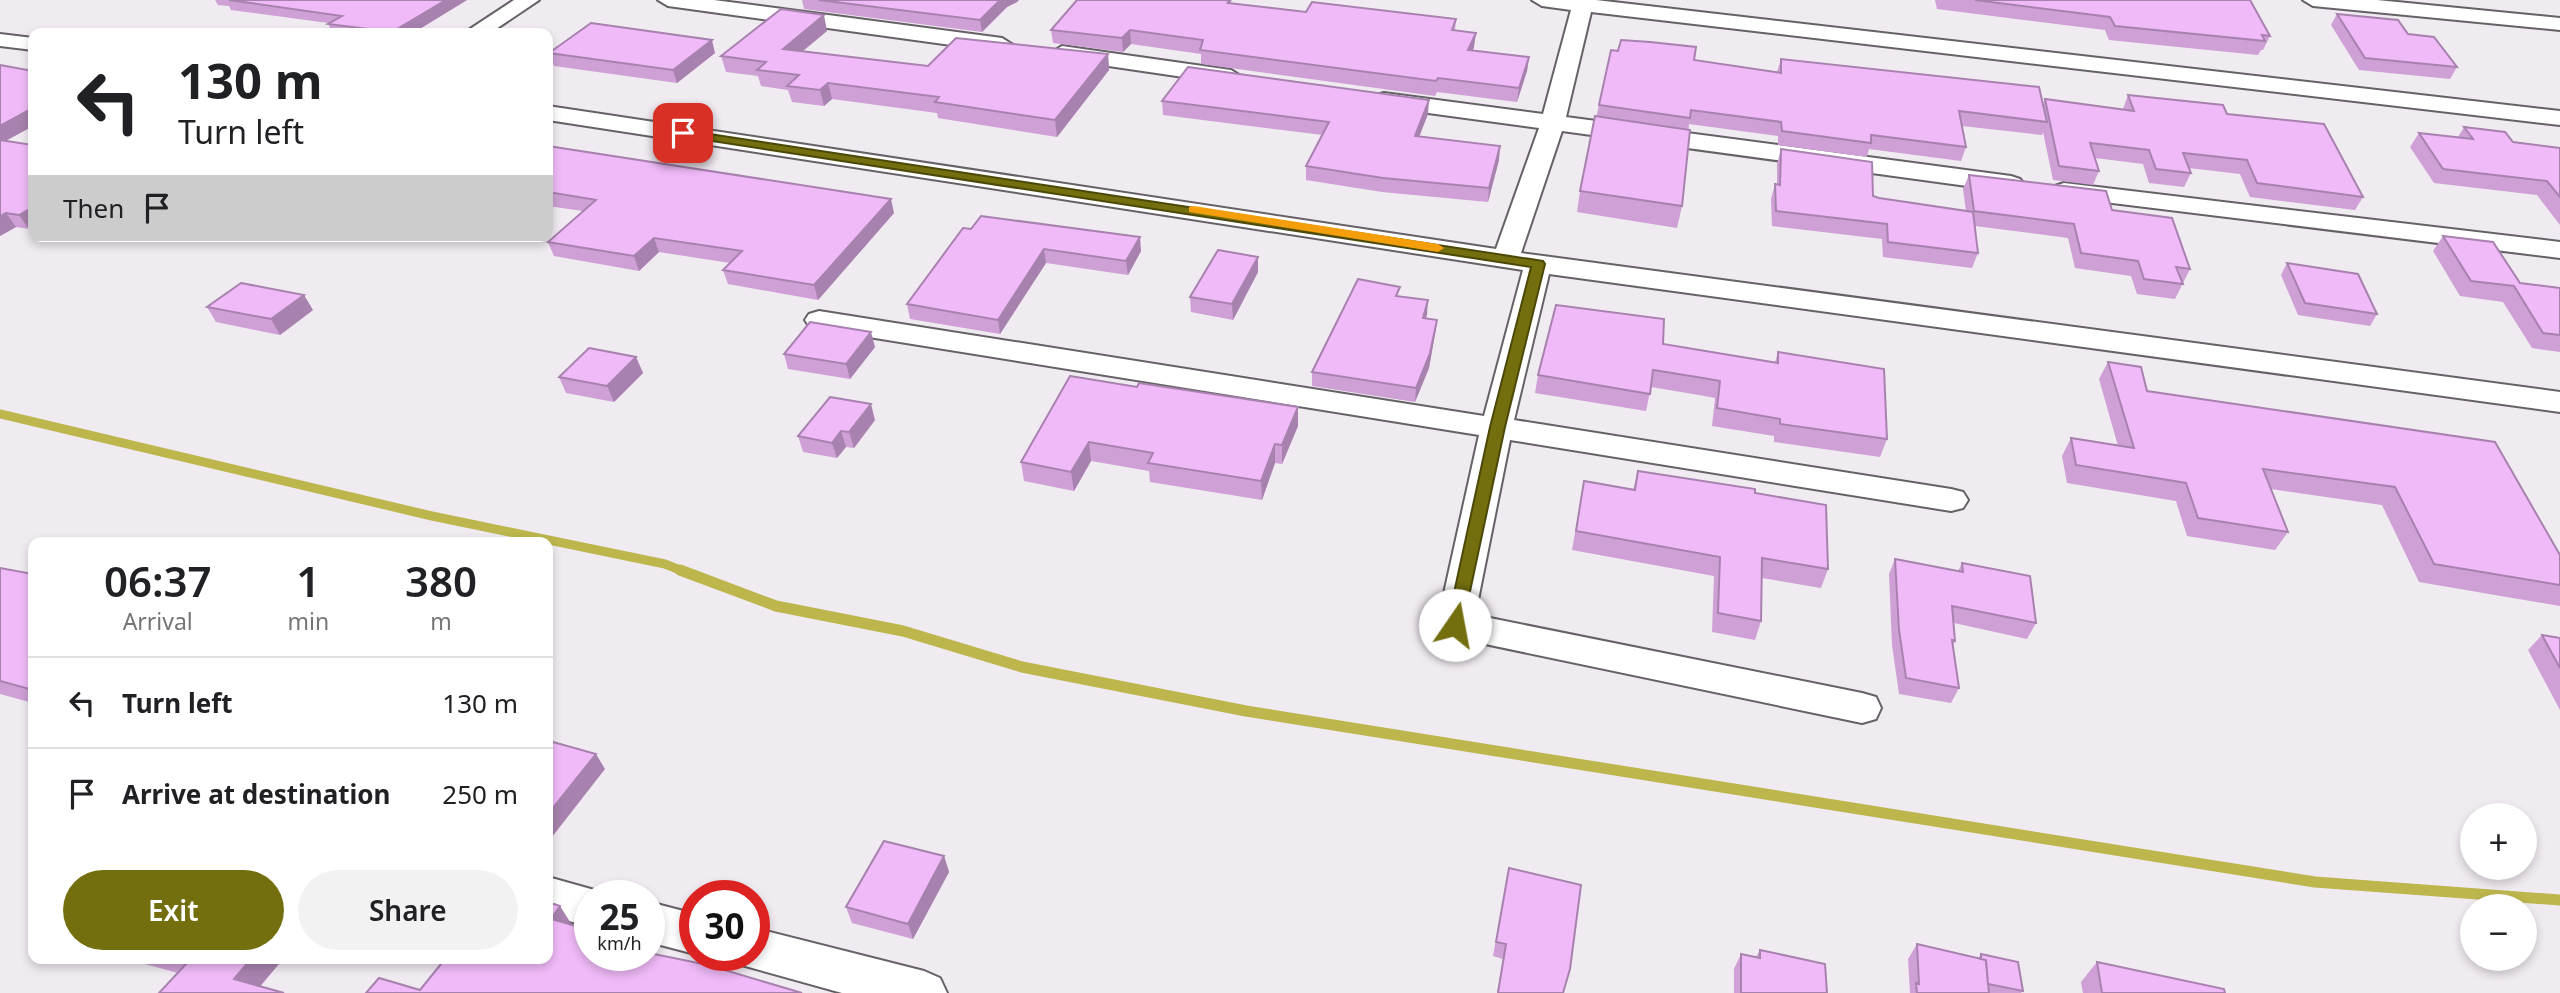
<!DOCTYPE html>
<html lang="en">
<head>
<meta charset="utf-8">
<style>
  :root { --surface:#fff; --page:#f2f2f2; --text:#202124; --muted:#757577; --line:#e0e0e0; --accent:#746f0e }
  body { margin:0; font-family:"Noto Sans",sans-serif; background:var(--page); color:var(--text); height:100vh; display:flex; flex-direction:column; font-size:26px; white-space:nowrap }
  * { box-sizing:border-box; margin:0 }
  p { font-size:23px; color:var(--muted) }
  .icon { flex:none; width:38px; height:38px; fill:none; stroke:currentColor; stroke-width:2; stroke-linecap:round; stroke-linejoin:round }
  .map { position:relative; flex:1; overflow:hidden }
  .panel { position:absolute; left:28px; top:537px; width:525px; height:427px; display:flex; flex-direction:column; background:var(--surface); border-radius:14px; box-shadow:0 4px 10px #0003 }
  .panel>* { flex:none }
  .hud { position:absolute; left:28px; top:28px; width:525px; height:214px; border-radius:14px; box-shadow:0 4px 10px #0003; background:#fff; color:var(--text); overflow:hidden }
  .buttons { position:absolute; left:2460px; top:803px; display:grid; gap:14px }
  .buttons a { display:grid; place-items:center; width:77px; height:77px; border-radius:50%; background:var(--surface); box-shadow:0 4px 10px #0003; font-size:35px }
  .speed { position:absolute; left:574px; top:880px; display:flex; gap:14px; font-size:35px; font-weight:700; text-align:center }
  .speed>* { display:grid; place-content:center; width:91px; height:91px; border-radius:50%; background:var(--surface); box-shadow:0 4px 10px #0003; line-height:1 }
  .speed small { font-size:18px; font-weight:400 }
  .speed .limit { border:10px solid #d22; background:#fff; color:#111 }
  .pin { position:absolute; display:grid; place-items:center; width:60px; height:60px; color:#fff; margin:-30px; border-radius:14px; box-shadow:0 4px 10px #0006 }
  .me { position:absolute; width:77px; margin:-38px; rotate:12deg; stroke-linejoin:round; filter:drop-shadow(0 0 5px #0008) }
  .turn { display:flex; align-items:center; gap:24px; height:147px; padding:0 35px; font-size:32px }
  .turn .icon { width:91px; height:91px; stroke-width:2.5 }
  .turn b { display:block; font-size:49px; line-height:60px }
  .then { display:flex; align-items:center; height:66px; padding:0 35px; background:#0003; gap:14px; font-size:26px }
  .eta { display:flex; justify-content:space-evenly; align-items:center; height:119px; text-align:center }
  .eta b { font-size:42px; font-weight:600; line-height:49px }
  .button { display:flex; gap:14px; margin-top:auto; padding:14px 35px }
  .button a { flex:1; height:80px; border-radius:42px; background:var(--accent); color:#fff; font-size:28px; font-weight:600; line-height:80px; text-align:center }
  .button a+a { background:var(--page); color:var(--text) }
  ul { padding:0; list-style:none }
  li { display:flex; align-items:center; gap:21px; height:91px; padding:0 35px; border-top:2px solid var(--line) }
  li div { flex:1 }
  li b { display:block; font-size:26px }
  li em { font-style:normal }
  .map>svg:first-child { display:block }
</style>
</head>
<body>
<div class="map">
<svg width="2560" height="993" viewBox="0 0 2560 993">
  <rect width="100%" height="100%" fill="#f0eaf1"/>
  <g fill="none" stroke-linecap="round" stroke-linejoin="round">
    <polyline stroke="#bcb64d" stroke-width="9" points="0,414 432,516 665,564 685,572"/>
    <polyline stroke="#bcb64d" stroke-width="11" points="680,570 776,606 903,631 1022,667 1246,711 2315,882 2560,900"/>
    <g stroke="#666167" stroke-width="4">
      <g id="minor">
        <polygon points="514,0 539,0 490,33 464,33"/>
        <polygon points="658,0 714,0 1002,38 1013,45 1002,52 668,6"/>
        <polygon points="1532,0 1596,0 2560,111 2560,125 1591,12 1566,117 2011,176 2020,179 2024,184 2020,189 2011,192 1562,131 1521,253 2560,392 2560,412 1549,274 1514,420 1951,489 1963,492 1968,500 1963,508 1951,511 1510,440 1475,615 1862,693 1876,697 1881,708 1876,719 1862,723 1442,635 1437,625 1479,435 819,329 809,326 805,320 809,314 819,311 1484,416 1523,270 548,120 548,106 1496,249 1539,128 1384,107 1376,105 1372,100 1376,95 1384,93 1543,114 1571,10 1542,6"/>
        <polygon points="2303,0 2377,0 2560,18 2560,30 2313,6"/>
        <polygon points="0,34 33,38 33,50 0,46"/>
        <polygon points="1062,46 1231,70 1242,77 1231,84 1054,58 1051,53"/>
        <polygon points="2064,183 2560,242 2560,258 2055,196 2051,191 2055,186"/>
        <polygon points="548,877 605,893 607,896 590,896 590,927 548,915"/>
        <polygon points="649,902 695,914 695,954 649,942"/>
        <polygon points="754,928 924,971 940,978 947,993 842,993 738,964 735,956 754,956"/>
      </g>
    </g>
    <use href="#minor" fill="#fff" fill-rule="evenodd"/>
  </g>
  <g fill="#cea0d5">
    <polygon points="215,0 467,0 413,33 332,33 328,23 231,10 229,6 218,5"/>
    <polygon points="802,0 1019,0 1017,2 1007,7 982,32 804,9"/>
    <polygon points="1935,0 2250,0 2270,36 2263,50 2261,50 2258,55 2109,40 2105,30 1937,9"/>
    <polygon points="1230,3 1306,12 1456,19 1455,31 1474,47 1473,50 1529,57 1527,71 1517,102 1437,92 1435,96 1201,64 1201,54 1131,44 1123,52 1053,43 1051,30"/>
    <polygon points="2337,14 2408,34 2457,67 2450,79 2359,70 2331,25"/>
    <polygon points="827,31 803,51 928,66 1108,54 1109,70 1057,137 938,118 937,113 832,99 824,106 792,102 788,90 761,86 758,76 726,72 721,56"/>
    <polygon points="549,53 715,53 677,83 554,66"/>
    <polygon points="1781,59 2043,104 2045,99 2123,109 2128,95 2227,114 2363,197 2355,210 2250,197 2240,174 2189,168 2191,173 2184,187 2149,183 2143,164 2095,158 2099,171 2093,185 2053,180 2043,132 2042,135 1962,126 1966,147 1961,161 1869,149 1867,157 1778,145 1778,136 1689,124 1682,206 1677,228 1577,212 1580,191 1599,105 1694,60 1777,72"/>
    <polygon points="0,65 33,71 33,126 5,141 29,229 16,227 0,236"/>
    <polygon points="1162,101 1428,114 1419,136 1499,160 1488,202 1382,192 1306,180 1306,166 1323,135 1163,115"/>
    <polygon points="2464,127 2513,142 2560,148 2560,225 2537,195 2434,183 2410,147 2419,133 2458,137"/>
    <polygon points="548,146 894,213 818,300 728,284 723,270 730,263 659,252 639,271 554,256 548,242 583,211 548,206"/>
    <polygon points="1781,149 1879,198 1966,211 1963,189 1969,175 2112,210 2190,269 2175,299 2137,294 2131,276 2075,268 2068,238 1975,226 1978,253 1972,268 1883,257 1882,239 1772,226 1771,199 1775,184 1777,184 1777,164"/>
    <polygon points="971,229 1141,251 1128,275 1046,263 1000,334 910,319 907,304"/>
    <polygon points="2443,236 2520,283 2560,288 2560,352 2532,348 2503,302 2460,296 2433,251"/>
    <polygon points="1258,257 1258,272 1233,320 1191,312 1190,297"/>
    <polygon points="2287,263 2377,314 2370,326 2298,315 2281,275"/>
    <polygon points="1400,296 1428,300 1425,318 1437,320 1435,334 1429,368 1415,402 1312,386 1312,372"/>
    <polygon points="207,307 313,310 280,335 216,322"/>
    <polygon points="1663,344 1775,362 1778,352 1887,439 1880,457 1774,442 1774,436 1712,426 1715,398 1699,395 1651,387 1646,411 1535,393 1538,375"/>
    <polygon points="875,347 850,379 788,369 784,354"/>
    <polygon points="636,357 643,373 614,402 566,393 559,377"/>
    <polygon points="2108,362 2147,391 2495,442 2560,555 2560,606 2419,582 2382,505 2271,489 2288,532 2275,550 2187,536 2176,501 2067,483 2062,456 2071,438 2118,446 2099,379"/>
    <polygon points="1137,387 1298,407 1298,426 1282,464 1275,463 1262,500 1150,482 1149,471 1091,461 1074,491 1024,481 1021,462"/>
    <polygon points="875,420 854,448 846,447 837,458 803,452 798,436"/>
    <polygon points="1638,471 1755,493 1828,569 1821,588 1762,578 1761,621 1755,640 1712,632 1714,576 1572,550 1584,481 1633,490"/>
    <polygon points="1895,559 1958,571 1962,563 2036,623 2027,639 1954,623 1955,641 1953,645 1959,688 1951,703 1899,694 1892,645 1889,574"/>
    <polygon points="0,568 33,574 33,703 0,694"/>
    <polygon points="2542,635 2560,638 2560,710 2528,650"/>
    <polygon points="944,856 949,872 913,939 852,923 846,907"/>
    <polygon points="1509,868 1563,993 1497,993 1503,959 1493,956"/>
    <polygon points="1917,944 1978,958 1981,954 2023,991 2021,993 1910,993 1908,959"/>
    <polygon points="1760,950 1827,993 1734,993 1734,969 1741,954 1756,957"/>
    <polygon points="140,959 283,959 260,987 178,973 145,964"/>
    <polygon points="2097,962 2225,993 2083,993 2081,982"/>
  </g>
  <g fill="#a882ae">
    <polygon points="446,0 467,0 413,33 392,33 392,32"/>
    <polygon points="1000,0 1019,0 1017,2 1007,7 982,32 980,20"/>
    <polygon points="824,15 827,31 787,64 783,49"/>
    <polygon points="1130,30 1131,44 1123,52 1122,38"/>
    <polygon points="1476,33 1474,47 1467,64 1468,50"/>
    <polygon points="712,40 715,53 677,83 673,70"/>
    <polygon points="1108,54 1109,70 1057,137 1055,120"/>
    <polygon points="1529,57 1527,71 1517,102 1519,88"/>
    <polygon points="828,83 832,99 824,106 820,90"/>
    <polygon points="1429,100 1428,114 1414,150 1415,136"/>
    <polygon points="33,108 33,126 0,144 0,126"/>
    <polygon points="1500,146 1499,160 1488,202 1489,188"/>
    <polygon points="891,199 894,213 818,300 814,285"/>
    <polygon points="33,207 33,227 29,229 19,215"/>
    <polygon points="6,213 16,227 0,236 0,216"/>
    <polygon points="1140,237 1141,251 1128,275 1126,261"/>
    <polygon points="654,238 659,252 639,271 634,256"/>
    <polygon points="1044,249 1046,263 1000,334 998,320"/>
    <polygon points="1258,257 1258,272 1233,320 1232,304"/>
    <polygon points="304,295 313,310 280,335 271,319"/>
    <polygon points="1428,300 1427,315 1421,332 1423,318"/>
    <polygon points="1437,320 1435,334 1429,368 1415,402 1416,388"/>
    <polygon points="871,332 875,347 850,379 846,364"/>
    <polygon points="636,357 643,373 614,402 607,386"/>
    <polygon points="871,404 875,420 854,448 849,432"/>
    <polygon points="1298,407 1298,426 1282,464 1282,445"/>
    <polygon points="841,431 846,447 837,458 832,443"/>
    <polygon points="1089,442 1091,461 1074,491 1071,472"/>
    <polygon points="1275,444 1275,463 1262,500 1261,481"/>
    <polygon points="596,754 605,769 552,837 548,830 548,814"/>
    <polygon points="944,856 949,872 913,939 908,924"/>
    <polygon points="560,906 572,925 551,919"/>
    <polygon points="251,959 283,959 254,993 234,979"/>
  </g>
  <g fill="#f0baf8" stroke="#a882ae" stroke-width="2">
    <polygon points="229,0 446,0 392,32 328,24 342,16"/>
    <polygon points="819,0 1000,0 980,20"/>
    <polygon points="1077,0 1225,0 1230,1 1228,3 1306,12 1312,2 1456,19 1452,30 1476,33 1468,50 1529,57 1519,88 1438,78 1436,81 1200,50 1203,40 1130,30 1122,38 1051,30"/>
    <polygon points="1975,0 2250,0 2270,36 2262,35 2265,41 2115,26 2110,17"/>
    <polygon points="781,9 824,15 783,49 928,66 956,38 1108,54 1055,120 935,102 939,97 828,83 820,90 787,86 799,75 757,70 766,62 721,56"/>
    <polygon points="2337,14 2398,20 2408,34 2434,37 2457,67 2365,58"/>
    <polygon points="591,23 712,40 673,70 549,53"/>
    <polygon points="1621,40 1650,42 1696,47 1694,60 1781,73 1781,59 2039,87 2047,122 1959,111 1966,147 1871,135 1871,143 1782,131 1781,122 1691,110 1690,118 1599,105 1611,50 1618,51"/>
    <polygon points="0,65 33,71 33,108 0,126"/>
    <polygon points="1188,67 1429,100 1415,136 1500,146 1489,188 1383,178 1306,166 1329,122 1162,101"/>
    <polygon points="2128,95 2223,105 2227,114 2324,124 2363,197 2257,183 2247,160 2183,153 2191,173 2156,169 2149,150 2090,143 2099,171 2059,166 2045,99 2134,111"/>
    <polygon points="1595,116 1690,130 1682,206 1580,191"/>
    <polygon points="2464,127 2505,132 2513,142 2560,148 2560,197 2547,181 2443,169 2419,133 2473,139"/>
    <polygon points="0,140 33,145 33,207 19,215 6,213 0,216"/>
    <polygon points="548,146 891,199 814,285 723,270 742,251 654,238 634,256 548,242 596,200 548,192"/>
    <polygon points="1781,149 1872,162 1873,196 1879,198 1973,212 1978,253 1888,242 1887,224 1776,211 1775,184 1780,185"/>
    <polygon points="1969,175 2106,191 2112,210 2172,218 2190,269 2176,267 2183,284 2144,279 2138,261 2081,253 2074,224 1974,211"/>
    <polygon points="981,216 1140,237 1126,261 1044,249 998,320 907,304 963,228 971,229"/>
    <polygon points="2443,236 2493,242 2520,283 2560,288 2560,335 2543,333 2514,286 2471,281"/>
    <polygon points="1218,250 1258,257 1232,304 1190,297"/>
    <polygon points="2287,263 2358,274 2377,314 2305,303"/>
    <polygon points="1358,279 1400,287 1396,296 1428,300 1423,318 1437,320 1430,353 1416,388 1312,372"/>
    <polygon points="241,283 304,295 271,319 207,307"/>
    <polygon points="1556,305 1664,319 1663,344 1778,363 1778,352 1884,369 1887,439 1780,424 1780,419 1717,408 1720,381 1703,378 1653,370 1650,394 1538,375"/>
    <polygon points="810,322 871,332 846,364 784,354"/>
    <polygon points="589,348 636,357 607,386 559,377"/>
    <polygon points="2108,362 2141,367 2147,391 2495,442 2560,555 2560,585 2434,564 2395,487 2263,469 2288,532 2198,518 2186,483 2076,465 2071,438 2134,448"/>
    <polygon points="1070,376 1137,387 1139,383 1298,407 1282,445 1275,444 1261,481 1148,463 1153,453 1089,442 1071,472 1021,462"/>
    <polygon points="830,397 871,404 849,432 841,431 832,443 798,436"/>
    <polygon points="1638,471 1755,489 1755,493 1826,505 1828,569 1762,558 1761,621 1718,613 1720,557 1576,531 1584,481 1635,490"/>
    <polygon points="1895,559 1963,572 1962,563 2030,576 2036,623 1952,606 1955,641 1952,640 1959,688 1906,678 1899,630"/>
    <polygon points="0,568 33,574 33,690 0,681"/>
    <polygon points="2542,635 2560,638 2560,668"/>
    <polygon points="553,742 596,754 548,814 548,748"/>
    <polygon points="884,841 944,856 908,924 846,907"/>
    <polygon points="1509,868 1581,885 1570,969 1563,993 1498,993 1506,944 1496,942"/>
    <polygon points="548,902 560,906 551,919 590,930 590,956 649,956 649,953 708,965 802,993 366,993 379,978 420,990 445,959 548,959"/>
    <polygon points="1917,944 1986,960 1989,993 1917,993 1916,983 1919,984"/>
    <polygon points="1760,950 1825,964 1827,993 1741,993 1741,954 1760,958"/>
    <polygon points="1981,954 2018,962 2023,991 1988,984 1986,960 1981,959"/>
    <polygon points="173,959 251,959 234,979 284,993 159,993 187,963"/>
    <polygon points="2097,962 2224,989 2225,993 2102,993"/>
  </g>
  <polygon fill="#746f0e" stroke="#4b4809" stroke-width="2" points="683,130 1543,261 1545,264 1505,427 1462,629 1455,631 1447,625 1490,427 1531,267 679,136 679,131"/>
  <polygon fill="#f59e0b" points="1194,206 1438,244 1444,248 1438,252 1189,212 1189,207"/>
</svg>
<div class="buttons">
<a>+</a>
<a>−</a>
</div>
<div class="speed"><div>25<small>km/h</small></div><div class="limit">30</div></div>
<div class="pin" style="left:683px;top:133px;background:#d93025"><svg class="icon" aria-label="arrive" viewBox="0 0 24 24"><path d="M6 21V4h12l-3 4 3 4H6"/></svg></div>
<svg class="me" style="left:1455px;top:625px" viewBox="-20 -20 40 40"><circle r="19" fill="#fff"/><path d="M0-13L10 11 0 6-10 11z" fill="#746f0e"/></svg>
<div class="hud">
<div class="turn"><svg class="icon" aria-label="left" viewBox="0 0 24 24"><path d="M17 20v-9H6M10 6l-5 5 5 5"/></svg><div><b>130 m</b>Turn left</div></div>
<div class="then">Then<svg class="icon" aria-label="arrive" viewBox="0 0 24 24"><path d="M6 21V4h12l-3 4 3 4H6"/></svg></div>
</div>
<section class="panel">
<div class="eta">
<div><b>06:37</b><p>Arrival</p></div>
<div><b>1</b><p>min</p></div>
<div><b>380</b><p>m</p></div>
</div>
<ul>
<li><svg class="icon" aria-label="left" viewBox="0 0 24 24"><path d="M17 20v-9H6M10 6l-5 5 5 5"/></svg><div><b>Turn left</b></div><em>130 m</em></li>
<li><svg class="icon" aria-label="arrive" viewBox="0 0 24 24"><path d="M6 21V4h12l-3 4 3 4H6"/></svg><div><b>Arrive at destination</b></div><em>250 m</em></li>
</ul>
<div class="button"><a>Exit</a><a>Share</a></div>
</section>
</div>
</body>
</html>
